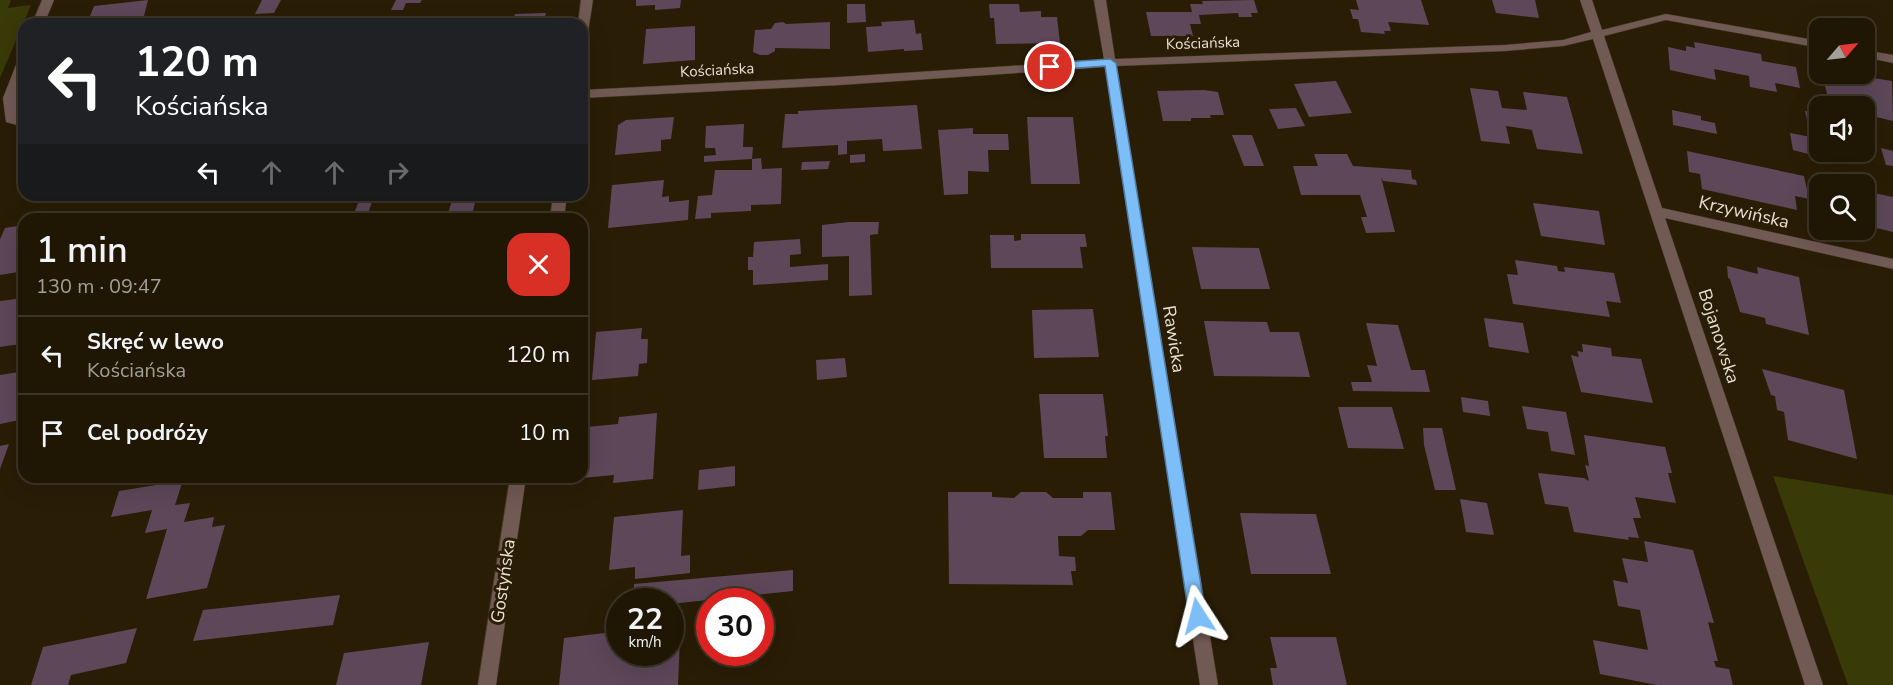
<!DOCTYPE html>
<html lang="pl">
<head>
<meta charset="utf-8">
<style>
  :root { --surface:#1f1604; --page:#271f0e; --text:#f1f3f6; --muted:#a19f9a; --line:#3c3526 }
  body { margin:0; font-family:"Nunito Sans",sans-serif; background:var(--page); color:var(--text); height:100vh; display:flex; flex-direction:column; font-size:22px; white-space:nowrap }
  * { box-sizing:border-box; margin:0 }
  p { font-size:20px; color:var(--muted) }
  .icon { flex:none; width:33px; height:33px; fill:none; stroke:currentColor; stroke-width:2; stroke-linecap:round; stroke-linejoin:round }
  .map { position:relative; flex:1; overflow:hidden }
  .details { position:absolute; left:18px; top:213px; width:570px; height:270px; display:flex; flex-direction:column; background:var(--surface); border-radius:18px; box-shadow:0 6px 24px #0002,0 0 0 2px var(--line) }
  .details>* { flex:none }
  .banner { position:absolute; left:18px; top:18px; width:570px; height:183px; border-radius:18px; box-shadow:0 6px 24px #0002,0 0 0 2px var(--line); background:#202124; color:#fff; overflow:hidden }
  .needle { width:39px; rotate:62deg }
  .fabs { position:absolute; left:1809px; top:18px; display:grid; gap:12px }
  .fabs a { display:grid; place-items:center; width:66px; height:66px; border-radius:12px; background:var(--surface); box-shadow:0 6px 24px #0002,0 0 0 2px var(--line); font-size:30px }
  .speed { position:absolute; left:606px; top:588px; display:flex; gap:12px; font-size:30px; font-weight:700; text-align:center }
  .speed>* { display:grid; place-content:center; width:78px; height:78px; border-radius:50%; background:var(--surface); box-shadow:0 6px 24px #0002,0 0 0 2px var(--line); line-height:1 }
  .speed small { font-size:15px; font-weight:400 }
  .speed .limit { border:9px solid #d22; background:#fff; color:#111 }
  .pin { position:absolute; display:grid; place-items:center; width:51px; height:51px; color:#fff; margin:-26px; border:3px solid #fff; border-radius:50%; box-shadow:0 2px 6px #0007 }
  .me { position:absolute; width:66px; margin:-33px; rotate:351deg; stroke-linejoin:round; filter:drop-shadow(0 0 4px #0008) }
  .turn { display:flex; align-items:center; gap:21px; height:126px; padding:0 18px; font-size:27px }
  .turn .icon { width:78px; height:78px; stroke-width:2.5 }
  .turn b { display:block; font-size:42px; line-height:51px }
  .lanes { display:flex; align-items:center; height:57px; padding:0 18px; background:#0003; justify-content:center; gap:30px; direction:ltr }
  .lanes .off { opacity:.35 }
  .round { display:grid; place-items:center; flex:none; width:63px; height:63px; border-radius:18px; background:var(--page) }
  .headline { display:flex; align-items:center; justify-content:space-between; height:102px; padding:0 18px }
  h1 { font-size:36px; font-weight:600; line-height:45px }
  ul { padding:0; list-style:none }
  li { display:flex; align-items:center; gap:18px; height:78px; padding:0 18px; border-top:2px solid var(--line) }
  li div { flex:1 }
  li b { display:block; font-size:22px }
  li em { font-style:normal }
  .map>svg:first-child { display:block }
</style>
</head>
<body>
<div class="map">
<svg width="1893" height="685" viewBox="0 0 1893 685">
  <rect width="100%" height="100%" fill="#291d06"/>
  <g fill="#383a07">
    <polygon points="0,0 11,0 8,8 31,5 0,78"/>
    <polygon points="1773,476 1893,495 1893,685 1848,685"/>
  </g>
  <g fill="#5d4759">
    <polygon points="148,0 142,24 87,24 94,6"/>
    <polygon points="262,0 281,0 274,13 255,14"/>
    <polygon points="396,0 422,0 420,3 406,3 403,10 391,10"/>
    <polygon points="636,0 681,0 680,8 655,10 655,5 636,6"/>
    <polygon points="1254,0 1258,13 1251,13 1252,17 1239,17 1238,13 1199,15 1201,24 1190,24 1193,36 1151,36 1146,12 1192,12 1190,4 1203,4 1202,1"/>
    <polygon points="1356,0 1421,0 1429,25 1388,22 1391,31 1384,31 1385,34 1361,32 1358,19 1353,19 1350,9 1359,10"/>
    <polygon points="1492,0 1535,0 1539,18 1496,13"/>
    <polygon points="847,4 865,4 866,22 847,23"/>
    <polygon points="989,4 1019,4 1020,12 1041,11 1041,17 1057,17 1060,43 996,44 994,18 990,18"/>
    <polygon points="546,13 543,24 511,24 515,14"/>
    <polygon points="914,20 916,34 921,33 923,50 904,51 904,49 868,52 866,27 882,26 881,22"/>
    <polygon points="783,22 786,24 830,22 830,49 775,48 775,51 768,55 760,55 753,52 755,30 771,29 775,23"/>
    <polygon points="695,26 695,60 643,64 646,29"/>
    <polygon points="1694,42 1761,54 1762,61 1796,67 1800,88 1775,83 1777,92 1750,87 1749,76 1714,69 1716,80 1670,70 1668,47 1686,51 1686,46 1695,48"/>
    <polygon points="1822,74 1848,74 1892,81 1893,121 1872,116 1872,114 1864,113 1864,106 1830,106"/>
    <polygon points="1336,81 1352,113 1309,117 1294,84"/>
    <polygon points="1470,88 1498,91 1502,108 1527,110 1523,92 1567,97 1583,154 1537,149 1532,130 1506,126 1510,144 1481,141"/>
    <polygon points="1204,90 1218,92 1224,115 1210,115 1211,118 1191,118 1191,121 1163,121 1157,91"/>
    <polygon points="917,105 922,149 883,151 882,139 847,141 847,154 838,155 838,145 782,148 785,114 798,114 798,111"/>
    <polygon points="1296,108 1305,126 1278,129 1269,109"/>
    <polygon points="1672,110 1701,116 1701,120 1715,123 1717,134 1673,125"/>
    <polygon points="1805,111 1820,114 1820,152 1839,152 1842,163 1793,150 1790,133 1811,137 1813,146"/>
    <polygon points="674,117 671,139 661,140 661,151 615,155 618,125 626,120"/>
    <polygon points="1027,117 1073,117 1080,184 1031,184"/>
    <polygon points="744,124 743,147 753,147 752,159 704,162 704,156 716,155 715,148 705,148 706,126"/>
    <polygon points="973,128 973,134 1008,134 1009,150 988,150 989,172 968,171 968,194 944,195 938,130"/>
    <polygon points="1232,135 1252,135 1264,166 1244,166"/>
    <polygon points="1881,148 1893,151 1893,166 1886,165"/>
    <polygon points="1687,151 1804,176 1809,199 1795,196 1797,210 1702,189 1700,174 1689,172"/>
    <polygon points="865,154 865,162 850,163 850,155"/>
    <polygon points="1314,154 1347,154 1353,166 1411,170 1412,179 1416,180 1417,185 1383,181 1381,177 1395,232 1366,233 1361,217 1367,217 1360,195 1301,195 1293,166 1318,166"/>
    <polygon points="761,158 762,169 782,168 781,204 751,205 751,211 711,213 711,218 695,219 698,196 712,195 715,170 752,170 752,159"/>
    <polygon points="830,161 828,169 801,170 802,162"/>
    <polygon points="664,180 662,197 669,196 669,202 689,200 688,220 608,228 612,185"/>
    <polygon points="1864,191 1893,197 1893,232 1864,225"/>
    <polygon points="361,195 382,195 380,201 372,202 366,219 352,219"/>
    <polygon points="454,195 491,195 489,202 475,203 471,219 446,219"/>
    <polygon points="1533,203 1599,211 1605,245 1541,236"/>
    <polygon points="849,222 879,222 878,234 870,235 872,295 849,296 849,256 822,257 822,225"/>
    <polygon points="24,225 24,271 0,275 0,239 5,228"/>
    <polygon points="1021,234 1085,234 1087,247 1080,247 1083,268 991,268 990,235 1014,235 1014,241 1021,240"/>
    <polygon points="800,239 801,254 790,255 790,267 828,264 828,280 753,285 753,270 748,270 748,257 753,257 754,242"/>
    <polygon points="1192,247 1259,248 1270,289 1201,289"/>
    <polygon points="1515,260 1557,266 1558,271 1565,272 1564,267 1614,273 1621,303 1606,301 1610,317 1513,304 1507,274 1518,275"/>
    <polygon points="1727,266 1758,274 1757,267 1799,277 1809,335 1766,324 1765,318 1740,312 1730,279 1728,278"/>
    <polygon points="24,298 24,334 20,344 0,347 0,301"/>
    <polygon points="1093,309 1099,357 1034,358 1032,310"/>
    <polygon points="1484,318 1523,323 1529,353 1489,347"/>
    <polygon points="1204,321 1267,322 1270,332 1299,332 1310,377 1214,376"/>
    <polygon points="1366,323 1398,325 1411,370 1425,370 1430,392 1353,391 1351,382 1372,382 1367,365 1377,366"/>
    <polygon points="642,328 641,339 648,339 647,363 639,364 638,376 592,380 596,332"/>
    <polygon points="1582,344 1611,348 1612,356 1641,359 1653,403 1581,392 1571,355 1579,357 1577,351 1583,352"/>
    <polygon points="845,358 847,377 817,380 816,360"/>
    <polygon points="1762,369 1844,390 1857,459 1788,440 1784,412 1777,410 1775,396 1771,395"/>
    <polygon points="19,372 17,376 24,375 24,419 0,424 0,375"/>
    <polygon points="1039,394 1103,394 1108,436 1105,436 1107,458 1044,458"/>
    <polygon points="1461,397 1488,401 1490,416 1463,412"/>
    <polygon points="1522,406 1566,412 1575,455 1551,451 1548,432 1527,429"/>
    <polygon points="1338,407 1392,407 1404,449 1348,448"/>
    <polygon points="657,413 653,479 613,483 614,475 582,478 586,427 618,424 619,417"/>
    <polygon points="1423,428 1442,428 1456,490 1435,490 1424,445"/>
    <polygon points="1584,435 1665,447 1672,473 1668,473 1676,503 1635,497 1641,518 1633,518 1639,538 1628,537 1629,540 1574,532 1568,507 1545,504 1538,473 1584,478 1589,481 1585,465 1589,466"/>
    <polygon points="9,444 0,469 0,446"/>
    <polygon points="735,466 735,486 698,490 699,470"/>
    <polygon points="159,477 184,477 175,505 190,503 184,522 214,517 212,527 225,525 207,588 146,599 167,529 145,533 152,510 111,517 119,491 156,485"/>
    <polygon points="948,492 992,492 992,497 1014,498 1021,492 1046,492 1053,498 1083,498 1083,492 1111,492 1115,530 1088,530 1081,536 1058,536 1059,556 1075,557 1076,571 1071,571 1073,585 949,584"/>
    <polygon points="1460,499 1487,503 1494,535 1466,532"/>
    <polygon points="683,510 681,556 690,555 690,573 635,579 635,567 609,570 614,517"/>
    <polygon points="1240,513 1316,514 1331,574 1251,574"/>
    <polygon points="1644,541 1693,550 1714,623 1708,622 1718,661 1714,661 1716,667 1729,669 1733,685 1657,685 1600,674 1593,640 1648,650 1640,610 1618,606 1613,580 1628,583 1622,558 1648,562"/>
    <polygon points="793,570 793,591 670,604 670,602 633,602 634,584"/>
    <polygon points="340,595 333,625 193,641 203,610"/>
    <polygon points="137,628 126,663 71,675 68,685 31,685 43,647"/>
    <polygon points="620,631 620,652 670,652 670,639 680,638 678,685 559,685 564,638"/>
    <polygon points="1270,637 1336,637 1347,685 1273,685 1270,668 1277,668"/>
    <polygon points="429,642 421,685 336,685 344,653"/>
  </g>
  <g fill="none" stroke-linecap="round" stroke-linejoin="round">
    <g stroke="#443823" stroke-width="1">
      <g id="street">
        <polygon points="42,0 54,0 44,24 32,24"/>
        <polygon points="581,0 593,0 588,32 582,35 582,24 578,24"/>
        <polygon points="1094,0 1106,0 1115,59 1505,45 1563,40 1591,32 1580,0 1592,0 1602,30 1666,14 1820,41 1820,48 1666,20 1604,36 1662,208 1893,259 1893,269 1665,218 1823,685 1805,685 1593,39 1563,46 1505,51 1116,66 1218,685 1200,685 1105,67 840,85 582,98 582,90 840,77 1104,60"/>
        <polygon points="1864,50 1893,55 1893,63 1864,57"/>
        <path d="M24,56C24,79 15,94 16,117L24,119V127L6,122L3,98L18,60Z"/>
        <polygon points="553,195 567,195 564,219 550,219"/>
        <polygon points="510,477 526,477 496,685 478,685"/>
      </g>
    </g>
    <use href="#street" fill="#715954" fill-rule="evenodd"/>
  </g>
  <polygon fill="#7dbef9" stroke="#517ca2" stroke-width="1.5" points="1110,59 1116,63 1206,616 1204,621 1198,624 1192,621 1189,616 1105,66 1050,70 1044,67 1050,63"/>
  <g text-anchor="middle" stroke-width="6" stroke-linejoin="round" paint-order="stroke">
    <g font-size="15" fill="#e8e0d3" stroke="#291d06">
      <text transform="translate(1203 43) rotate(-2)" y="5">Kościańska</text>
      <text transform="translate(717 70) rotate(-3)" y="5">Kościańska</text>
    </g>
    <g font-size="18" fill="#e8e0d3" stroke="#291d06">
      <text transform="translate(1744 212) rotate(13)" y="6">Krzywińska</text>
      <text transform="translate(1719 336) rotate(72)" y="6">Bojanowska</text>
      <text transform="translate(1174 339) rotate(81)" y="6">Rawicka</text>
      <text transform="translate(503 581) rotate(-82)" y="6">Gostyńska</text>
    </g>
  </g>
</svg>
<div class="fabs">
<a><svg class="needle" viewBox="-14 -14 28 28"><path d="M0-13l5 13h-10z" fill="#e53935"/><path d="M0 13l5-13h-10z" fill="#a19f9a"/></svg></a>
<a><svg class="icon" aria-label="sound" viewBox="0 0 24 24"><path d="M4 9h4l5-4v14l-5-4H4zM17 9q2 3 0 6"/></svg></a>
<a><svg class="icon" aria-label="search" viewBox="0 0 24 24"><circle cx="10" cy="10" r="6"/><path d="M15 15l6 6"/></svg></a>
</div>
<div class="speed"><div>22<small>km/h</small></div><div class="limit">30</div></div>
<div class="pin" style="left:1050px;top:67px;background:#d93025"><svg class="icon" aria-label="arrive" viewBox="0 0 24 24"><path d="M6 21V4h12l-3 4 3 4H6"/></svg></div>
<svg class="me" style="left:1198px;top:616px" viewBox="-20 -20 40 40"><path d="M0-17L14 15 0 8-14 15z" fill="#7dbef9" stroke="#fff" stroke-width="4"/></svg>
<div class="banner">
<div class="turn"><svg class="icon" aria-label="left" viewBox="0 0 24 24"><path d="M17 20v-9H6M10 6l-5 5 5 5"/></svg><div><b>120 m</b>Kościańska</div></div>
<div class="lanes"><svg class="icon" aria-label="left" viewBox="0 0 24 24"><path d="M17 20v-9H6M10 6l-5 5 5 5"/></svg><svg class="icon off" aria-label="ahead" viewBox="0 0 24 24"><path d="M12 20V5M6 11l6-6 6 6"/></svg><svg class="icon off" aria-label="ahead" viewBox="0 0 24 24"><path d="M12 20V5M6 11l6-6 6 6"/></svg><svg class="icon off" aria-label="right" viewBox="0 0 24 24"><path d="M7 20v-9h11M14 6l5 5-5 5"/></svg></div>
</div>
<section class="details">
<div class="headline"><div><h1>1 min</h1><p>130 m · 09:47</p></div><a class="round" style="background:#d93025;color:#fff"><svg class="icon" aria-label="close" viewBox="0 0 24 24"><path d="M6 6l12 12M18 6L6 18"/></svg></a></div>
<ul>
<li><svg class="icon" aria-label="left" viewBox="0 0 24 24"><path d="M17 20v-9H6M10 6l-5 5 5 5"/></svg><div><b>Skręć w lewo</b><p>Kościańska</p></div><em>120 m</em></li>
<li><svg class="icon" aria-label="arrive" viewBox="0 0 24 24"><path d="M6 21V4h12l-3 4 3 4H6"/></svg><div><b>Cel podróży</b></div><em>10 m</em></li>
</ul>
</section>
</div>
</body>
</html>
